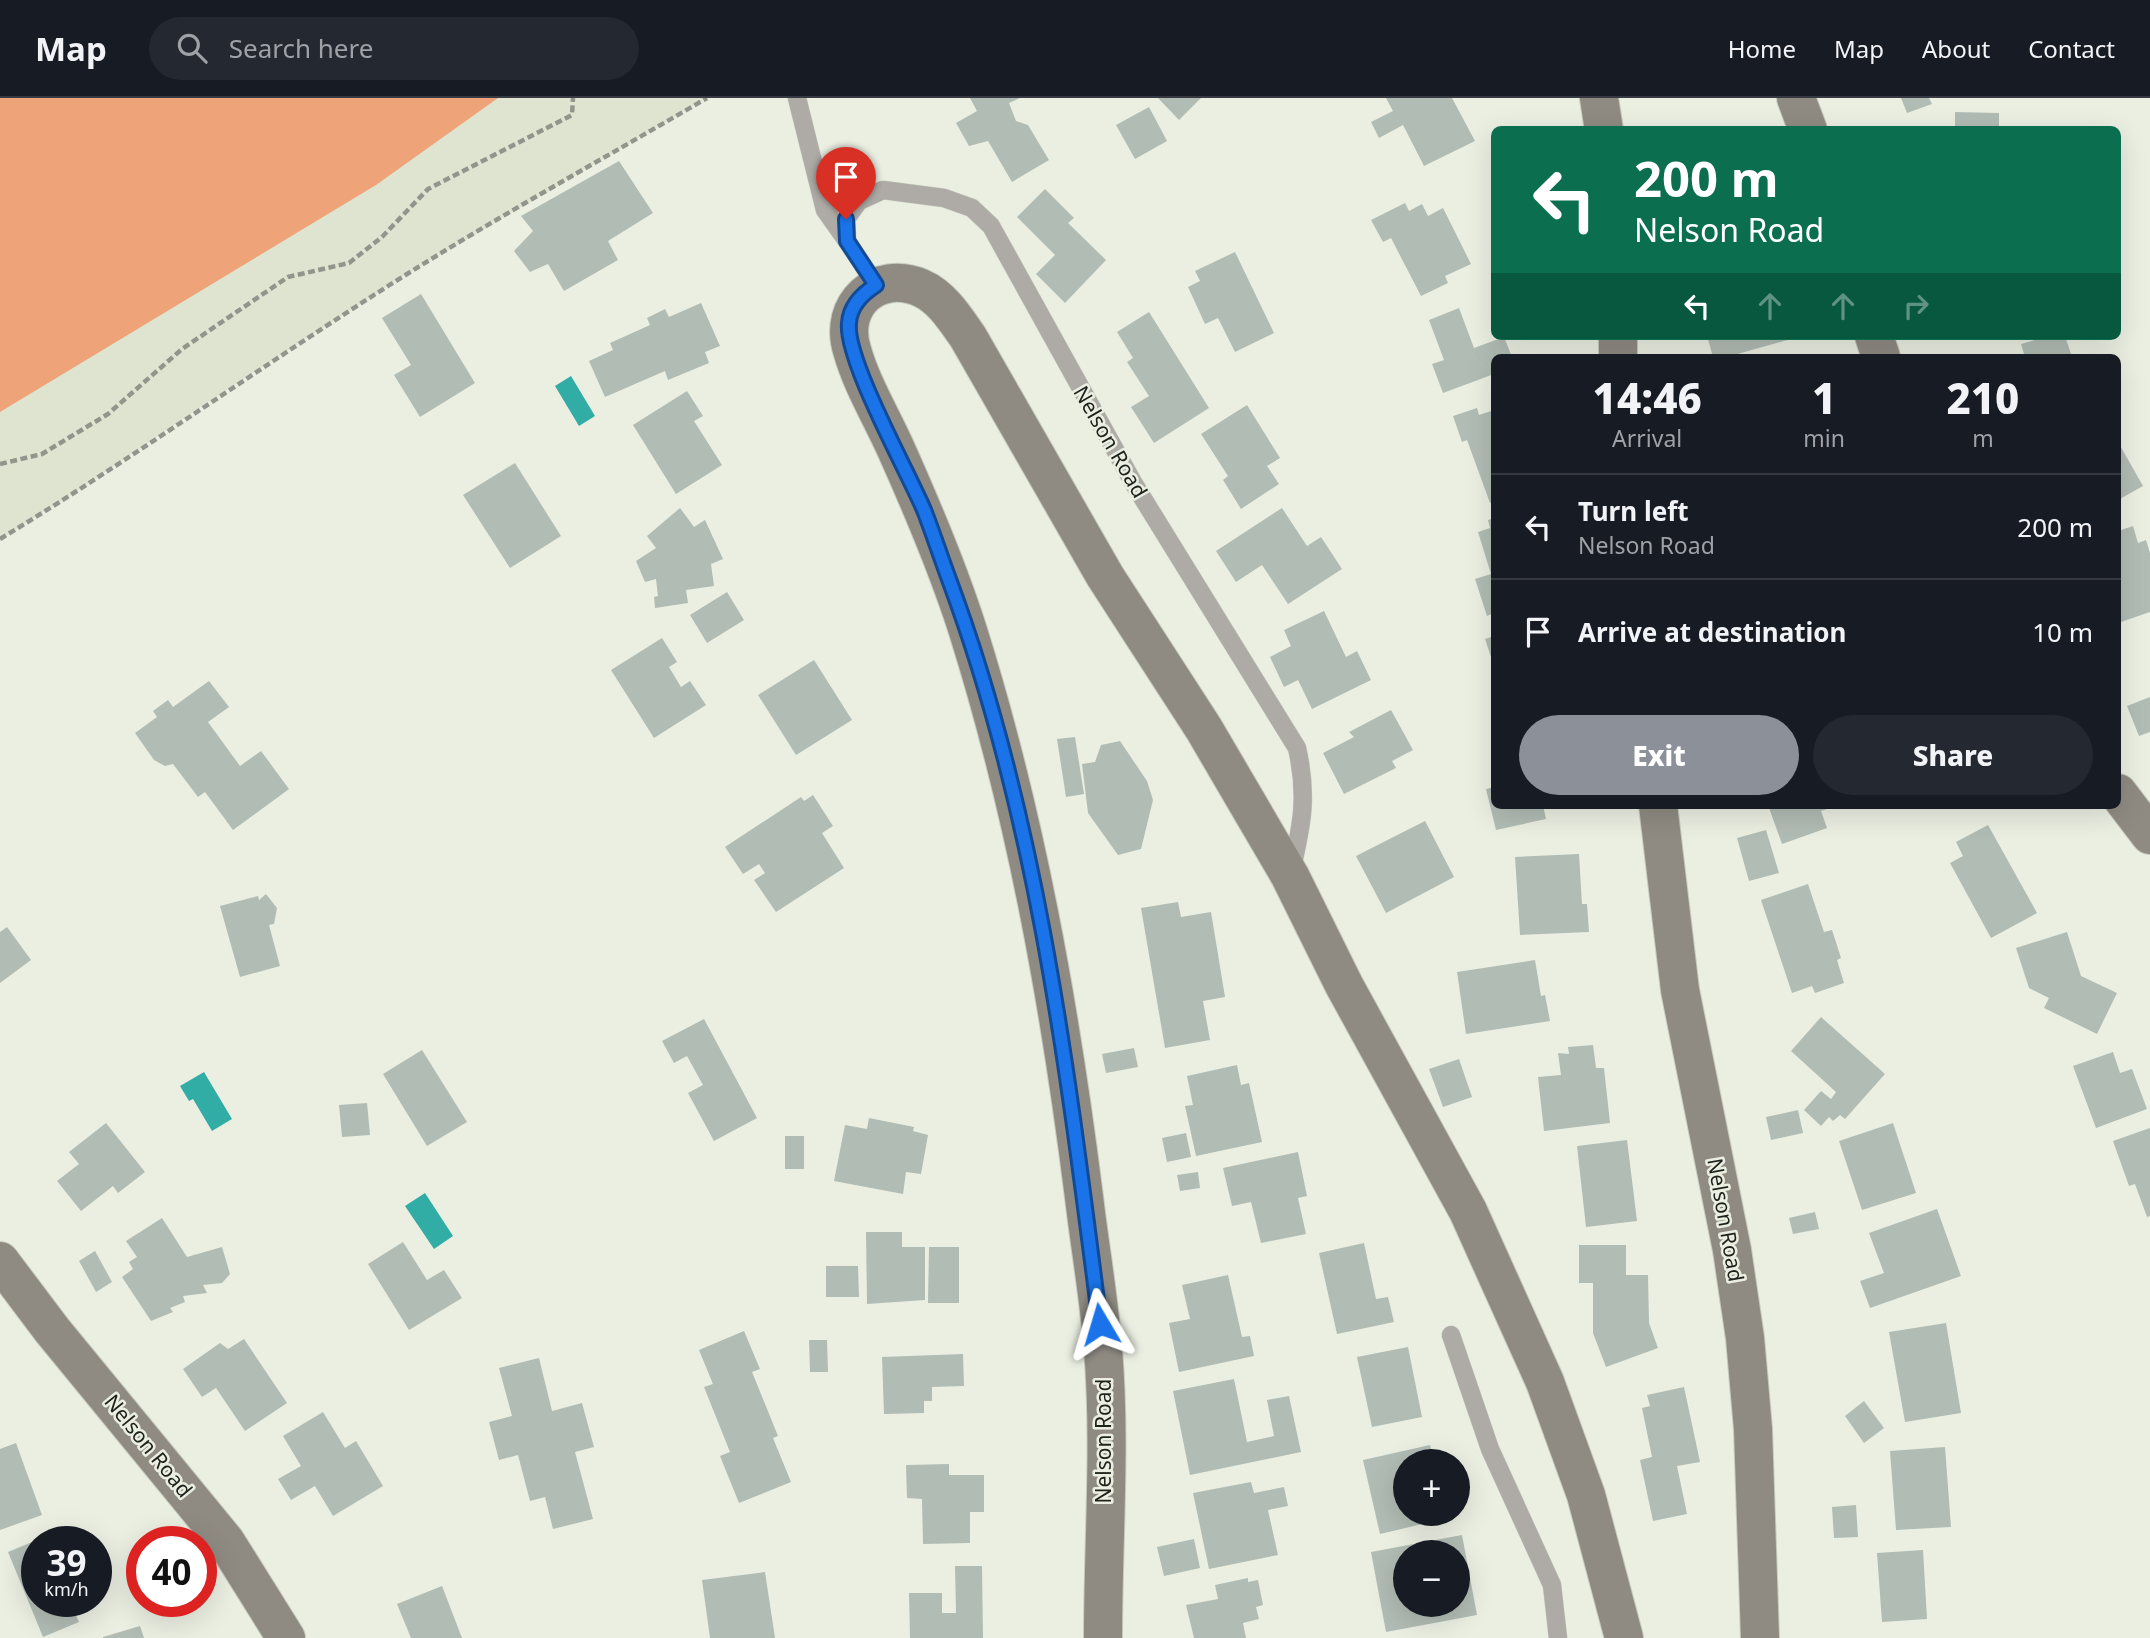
<!DOCTYPE html>
<html lang="en">
<head>
<meta charset="utf-8">
<style>
  :root { --surface:#171b24; --page:#242831; --text:#f1f3f6; --muted:#9ea1a6; --line:#363941; --accent:#8c9099 }
  body { margin:0; font-family:"Noto Sans",sans-serif; background:var(--page); color:var(--text); height:100vh; display:flex; flex-direction:column; font-size:26px; white-space:nowrap }
  * { box-sizing:border-box; margin:0 }
  p { font-size:23px; color:var(--muted) }
  .icon { flex:none; width:38px; height:38px; fill:none; stroke:currentColor; stroke-width:2; stroke-linecap:round; stroke-linejoin:round }
  .map { position:relative; flex:1; overflow:hidden }
  .panel { position:absolute; left:1491px; top:256px; width:630px; height:455px; display:flex; flex-direction:column; background:var(--surface); border-radius:10px; box-shadow:0 7px 28px #0002 }
  .panel>* { flex:none }
  .top-card { position:absolute; left:1491px; top:28px; width:630px; height:214px; border-radius:10px; box-shadow:0 7px 28px #0002; background:#0b6e4f; color:#fff; overflow:hidden }
  .tools { position:absolute; left:1393px; top:1351px; display:grid; gap:14px }
  .tools a { display:grid; place-items:center; width:77px; height:77px; border-radius:50%; background:var(--surface); box-shadow:0 7px 28px #0002; font-size:35px }
  .speed { position:absolute; left:21px; top:1428px; display:flex; gap:14px; font-size:35px; font-weight:700; text-align:center }
  .speed>* { display:grid; place-content:center; width:91px; height:91px; border-radius:50%; background:var(--surface); box-shadow:0 7px 28px #0002; line-height:1 }
  .speed small { font-size:18px; font-weight:400 }
  .speed .limit { border:10px solid #d22; background:#fff; color:#111 }
  .pin { position:absolute; display:grid; place-items:center; width:60px; height:60px; color:#fff; margin:-72px -30px; border-radius:50% 50% 50% 0; rotate:-45deg; box-shadow:0 0 7px #0007 }
  .pin .icon { rotate:45deg }
  .me { position:absolute; width:77px; margin:-38px; rotate:353deg; stroke-linejoin:round; filter:drop-shadow(0 0 5px #0008) }
  .turn { display:flex; align-items:center; gap:24px; height:147px; padding:0 28px; font-size:32px }
  .turn .icon { width:91px; height:91px; stroke-width:2.5 }
  .turn b { display:block; font-size:49px; line-height:60px }
  .lanes { display:flex; align-items:center; height:66px; padding:0 28px; background:#0003; justify-content:center; gap:35px; direction:ltr }
  .lanes .off { opacity:.35 }
  .eta { display:flex; justify-content:space-evenly; align-items:center; height:119px; text-align:center }
  .eta b { font-size:42px; font-weight:800; line-height:49px }
  .cta { display:flex; gap:14px; margin-top:auto; padding:14px 28px }
  .cta a { flex:1; height:80px; border-radius:42px; background:var(--accent); color:#fff; font-size:28px; font-weight:800; line-height:80px; text-align:center }
  .cta a+a { background:var(--page); color:var(--text) }
  ul { padding:0; list-style:none }
  li { display:flex; align-items:center; gap:21px; height:105px; padding:0 28px; border-top:2px solid var(--line) }
  li div { flex:1 }
  li b { display:block; font-size:26px }
  li em { font-style:normal }
  header { display:flex; align-items:center; gap:42px; box-sizing:border-box; height:98px; padding:0 35px; background:var(--surface); border-bottom:2px solid var(--line) }
  header strong { font-size:33px }
  nav { display:flex; gap:38px; margin-inline-start:auto; font-size:24px }
  .search { width:490px; height:63px; background:var(--page); display:flex; align-items:center; gap:18px; box-sizing:border-box; padding:0 24px; border-radius:38px; color:var(--muted); font-size:26px }
  .map>svg:first-child { display:block }
</style>
</head>
<body>
<header>
<strong>Map</strong>
<div class="search"><svg class="icon" aria-label="search" viewBox="0 0 24 24"><circle cx="10" cy="10" r="6"/><path d="M15 15l6 6"/></svg>Search here</div>
<nav><a>Home</a><a>Map</a><a>About</a><a>Contact</a></nav>
</header>
<div class="map">
<svg width="2150" height="1540" viewBox="0 0 2150 1540">
  <rect width="100%" height="100%" fill="#ebefe2"/>
  <polygon fill="#dee4d0" points="0,0 707,0 399,181 203,307 70,398 0,441"/>
  <polygon fill="#eea378" points="0,0 498,0 376,87 0,314"/>
  <g fill="#31ada6">
    <polygon points="571,278 595,318 579,328 555,288"/>
    <polygon points="204,974 232,1021 212,1033 193,1001 189,1003 180,988"/>
    <polygon points="425,1095 453,1138 434,1151 405,1108"/>
  </g>
  <g fill="#b1bcb4" fill-rule="evenodd">
    <polygon points="970,0 1020,0 1009,5 1016,23 1028,27 1049,62 1012,84 988,43 969,48 956,25 977,13"/>
    <polygon points="1158,0 1201,0 1179,22"/>
    <polygon points="1386,0 1452,0 1475,43 1424,68 1403,27 1379,40 1371,24 1393,13"/>
    <polygon points="1901,0 1929,0 1932,6 1907,15"/>
    <polygon points="1149,9 1167,43 1135,61 1116,27"/>
    <polygon points="1955,14 1999,15 1999,32 1955,32"/>
    <polygon points="619,63 653,115 608,143 618,162 564,193 548,166 530,174 514,153 533,133 521,118"/>
    <polygon points="1045,91 1074,120 1068,125 1106,162 1065,205 1036,176 1055,157 1017,119"/>
    <polygon points="1405,105 1409,113 1422,106 1428,118 1443,110 1471,166 1445,178 1448,185 1421,198 1391,140 1383,144 1371,122"/>
    <polygon points="1235,154 1274,235 1235,254 1218,220 1205,226 1188,189 1200,183 1195,173"/>
    <polygon points="421,196 475,285 420,319 394,277 411,267 382,220"/>
    <polygon points="701,205 720,248 705,254 709,265 668,282 665,273 605,299 589,263 613,252 610,245 650,227 647,220 665,211 669,219"/>
    <polygon points="1459,210 1474,250 1504,239 1512,259 1494,259 1494,276 1443,295 1432,266 1444,262 1429,222"/>
    <polygon points="1149,214 1209,310 1154,345 1131,309 1149,298 1127,264 1133,260 1117,234"/>
    <polygon points="1707,238 1798,238 1798,239 1727,259 1713,259"/>
    <polygon points="2048,238 2065,238 2072,259 2025,259 2021,246"/>
    <polygon points="687,293 703,318 694,323 722,367 676,396 633,327"/>
    <polygon points="1247,307 1280,360 1267,368 1279,386 1241,411 1223,382 1228,378 1201,336"/>
    <polygon points="1477,310 1479,317 1494,312 1494,403 1490,405 1467,342 1462,344 1453,318"/>
    <polygon points="2118,344 2143,388 2118,402"/>
    <polygon points="515,365 561,438 510,470 463,397"/>
    <polygon points="680,410 694,429 705,422 723,461 711,466 714,488 686,492 688,505 655,510 654,499 658,498 656,481 645,484 636,463 656,450 647,438"/>
    <polygon points="1282,410 1307,448 1321,439 1342,471 1288,506 1262,467 1236,484 1216,453"/>
    <polygon points="1494,420 1494,515 1487,518 1475,481 1491,476 1478,434 1490,430 1488,422"/>
    <polygon points="2133,428 2138,445 2146,442 2150,455 2150,514 2118,525 2118,433"/>
    <polygon points="727,494 744,522 707,545 690,517"/>
    <polygon points="1324,513 1346,559 1357,553 1371,582 1312,611 1298,582 1284,589 1270,559 1291,548 1284,532"/>
    <polygon points="1494,538 1494,568 1485,541"/>
    <polygon points="662,540 677,564 669,569 681,589 690,583 706,607 654,640 611,572"/>
    <polygon points="814,562 852,622 796,657 758,597"/>
    <polygon points="209,583 229,609 208,624 240,668 261,653 289,691 233,732 205,694 198,699 173,666 165,668 154,662 135,635 157,619 153,613 168,602 173,609"/>
    <polygon points="2150,599 2150,634 2139,638 2127,608"/>
    <polygon points="1391,612 1413,652 1392,663 1396,670 1344,696 1323,655 1354,639 1349,634"/>
    <polygon points="1075,639 1084,696 1066,699 1057,641"/>
    <polygon points="1120,643 1147,683 1153,702 1141,751 1118,757 1088,715 1082,666 1095,664 1101,647"/>
    <polygon points="1494,689 1494,707 1543,707 1546,721 1496,732 1486,691"/>
    <polygon points="813,697 833,728 822,735 844,770 776,814 754,782 765,775 759,766 743,776 725,749 801,699 804,703"/>
    <polygon points="1768,707 1836,707 1836,708 1821,713 1827,730 1782,746"/>
    <polygon points="1425,723 1454,779 1386,815 1356,758"/>
    <polygon points="1988,727 2037,815 1991,840 1950,765 1963,758 1956,744"/>
    <polygon points="1766,732 1779,775 1749,783 1737,740"/>
    <polygon points="1579,756 1582,806 1587,806 1589,834 1520,837 1515,759"/>
    <polygon points="1808,786 1824,834 1832,832 1841,860 1837,862 1844,885 1815,895 1812,888 1792,895 1761,802"/>
    <polygon points="266,796 277,810 274,826 269,827 280,868 240,879 220,808 258,798 259,802"/>
    <polygon points="1178,804 1181,819 1211,814 1225,899 1203,903 1210,942 1165,950 1141,810"/>
    <polygon points="7,829 31,862 0,885 0,834"/>
    <polygon points="2067,834 2081,878 2117,895 2097,936 2044,910 2049,900 2029,890 2016,850"/>
    <polygon points="1535,862 1541,898 1545,897 1550,923 1466,936 1457,874"/>
    <polygon points="1821,919 1885,976 1845,1021 1840,1017 1833,1023 1829,1019 1821,1028 1804,1012 1821,993 1831,1001 1836,994 1791,953"/>
    <polygon points="704,921 757,1020 714,1043 688,995 703,987 687,958 674,965 662,943"/>
    <polygon points="1593,947 1596,970 1604,970 1610,1025 1544,1033 1538,979 1561,977 1558,955 1569,956 1568,949"/>
    <polygon points="1134,950 1138,969 1106,975 1102,956"/>
    <polygon points="422,952 467,1024 427,1048 383,976"/>
    <polygon points="2113,954 2120,975 2132,971 2147,1011 2096,1030 2073,968"/>
    <polygon points="1459,961 1472,999 1443,1009 1429,971"/>
    <polygon points="1237,967 1241,987 1249,985 1262,1044 1196,1058 1185,1008 1193,1007 1187,978"/>
    <polygon points="367,1005 370,1037 342,1039 339,1007"/>
    <polygon points="1798,1012 1803,1035 1771,1042 1766,1019"/>
    <polygon points="869,1020 914,1029 913,1033 928,1037 921,1076 906,1074 903,1096 834,1083 845,1027 867,1031"/>
    <polygon points="106,1025 145,1074 118,1095 113,1088 81,1113 57,1083 79,1066 69,1054"/>
    <polygon points="1893,1025 1916,1095 1862,1112 1839,1043"/>
    <polygon points="2150,1030 2150,1118 2147,1119 2135,1086 2129,1088 2113,1043"/>
    <polygon points="1186,1035 1191,1059 1167,1064 1162,1040"/>
    <rect x="785" y="1038" width="19" height="33"/>
    <polygon points="1627,1042 1637,1123 1586,1129 1577,1048"/>
    <polygon points="1298,1054 1307,1098 1298,1100 1306,1136 1261,1145 1251,1104 1232,1108 1223,1070"/>
    <polygon points="1198,1074 1200,1090 1180,1093 1177,1077"/>
    <polygon points="1937,1111 1961,1178 1870,1210 1860,1183 1884,1175 1869,1135"/>
    <polygon points="1815,1114 1819,1131 1793,1136 1789,1120"/>
    <polygon points="162,1120 187,1159 222,1149 230,1176 222,1185 203,1187 207,1195 183,1198 185,1204 170,1210 173,1214 151,1223 122,1179 133,1171 129,1164 137,1159 126,1143"/>
    <polygon points="866,1134 902,1134 902,1149 925,1149 925,1202 867,1206"/>
    <polygon points="403,1144 427,1182 444,1172 462,1200 409,1232 368,1166"/>
    <polygon points="1364,1145 1376,1201 1388,1199 1394,1224 1337,1236 1319,1155"/>
    <polygon points="1579,1147 1626,1147 1626,1177 1648,1177 1649,1225 1658,1250 1606,1269 1593,1235 1593,1185 1579,1185"/>
    <polygon points="929,1149 959,1149 959,1205 928,1205"/>
    <polygon points="95,1153 112,1184 96,1194 79,1163"/>
    <polygon points="826,1168 858,1168 859,1199 826,1199"/>
    <polygon points="1228,1177 1242,1239 1250,1238 1254,1258 1179,1274 1169,1225 1190,1221 1182,1187"/>
    <polygon points="1946,1225 1961,1315 1905,1324 1889,1234"/>
    <polygon points="744,1233 760,1271 752,1274 778,1338 773,1340 791,1384 739,1405 720,1358 730,1354 704,1289 713,1286 699,1252"/>
    <polygon points="244,1241 287,1305 245,1333 216,1290 202,1299 183,1271 220,1245 228,1251"/>
    <polygon points="809,1242 827,1242 828,1274 810,1274"/>
    <polygon points="1408,1249 1422,1319 1372,1329 1357,1259"/>
    <polygon points="963,1256 964,1288 932,1289 932,1303 924,1303 924,1315 884,1316 882,1259"/>
    <polygon points="539,1260 552,1313 582,1305 594,1349 575,1354 593,1421 553,1431 545,1399 530,1403 518,1357 499,1362 489,1324 512,1318 499,1270"/>
    <polygon points="1234,1281 1247,1344 1274,1338 1267,1302 1289,1298 1301,1354 1190,1377 1173,1293"/>
    <polygon points="1684,1289 1700,1364 1677,1368 1687,1416 1653,1423 1640,1362 1652,1359 1642,1310 1650,1308 1647,1297"/>
    <polygon points="1864,1303 1884,1330 1864,1345 1845,1318"/>
    <polygon points="323,1314 345,1350 356,1343 383,1388 333,1418 315,1388 291,1402 278,1381 301,1368 283,1338"/>
    <polygon points="16,1345 42,1417 0,1432 0,1351"/>
    <polygon points="1430,1347 1434,1363 1405,1363 1405,1416 1435,1416 1430,1418 1431,1424 1380,1436 1363,1362"/>
    <polygon points="1945,1349 1951,1429 1896,1432 1890,1353"/>
    <polygon points="949,1366 949,1377 984,1377 984,1414 970,1414 970,1445 923,1446 922,1401 907,1400 906,1367"/>
    <polygon points="1251,1384 1254,1395 1284,1389 1288,1408 1268,1412 1278,1457 1209,1471 1193,1395"/>
    <polygon points="1856,1407 1858,1439 1834,1440 1832,1409"/>
    <polygon points="68,1429 73,1444 37,1444 37,1503 98,1503 99,1506 75,1515 79,1524 43,1539 8,1454"/>
    <path d="M1462,1437L1477,1517L1386,1534L1371,1454ZM1405,1454H1458V1507H1405Z"/>
    <polygon points="1194,1441 1200,1470 1164,1478 1157,1449"/>
    <polygon points="1923,1452 1927,1521 1882,1524 1877,1455"/>
    <polygon points="955,1468 982,1468 983,1540 910,1540 909,1495 942,1495 942,1515 956,1515"/>
    <polygon points="765,1474 775,1540 710,1540 702,1482"/>
    <polygon points="1248,1480 1248,1484 1258,1482 1263,1507 1256,1509 1259,1521 1243,1525 1246,1540 1194,1540 1186,1507 1218,1501 1215,1487"/>
    <polygon points="442,1488 462,1540 411,1540 397,1506"/>
    <polygon points="140,1528 144,1540 103,1540 103,1539"/>
  </g>
  <g fill="none" stroke-linecap="round" stroke-linejoin="round">
    <g stroke="#c6cabe" stroke-width="19">
      <g id="lane">
        <polyline points="797,0 825,112 847,143"/>
        <path d="M876,187L847,143L846,121L859,103L883,92L944,100L972,110L991,128L1134,386L1297,650C1308,698 1302,727 1291,774"/>
        <polyline points="1451,1237 1490,1351 1552,1487 1558,1540"/>
      </g>
    </g>
    <g stroke="#c6cabe" stroke-width="40">
      <g id="secondary">
        <polyline points="1599,0 1604,32"/>
        <polyline points="1796,0 1808,32"/>
        <polyline points="1618,238 1618,259"/>
        <polyline points="1874,238 1881,259"/>
        <polyline points="2118,695 2150,737"/>
        <polyline points="1658,707 1680,892 1732,1152 1745,1240 1753,1331 1760,1540"/>
        <polyline points="0,1163 52,1232 226,1444 286,1540"/>
        <path d="M1103,1540C1103,1444 1111,1346 1103,1251C1099,1200 1090,1150 1084,1099C1060,908 1026,718 968,533C948,470 922,409 895,349C881,318 861,285 852,252C838,207 877,171 921,190C942,199 956,222 968,239L1105,478L1204,631L1290,778L1344,887L1468,1113L1545,1284L1586,1397L1624,1540"/>
      </g>
    </g>
    <g stroke="#92958b" stroke-width="4.5" stroke-dasharray="7 3.5" stroke-linecap="butt">
      <polyline points="0,366 42,356 108,316 182,251 288,179 349,165 382,139 428,91 572,17 573,0"/>
      <path d="M0,441C135,359 263,267 396,183C497,119 603,61 707,0"/>
    </g>
    <use href="#lane" stroke="#aeaba6" stroke-width="18"/>
    <use href="#secondary" stroke="#8f8b83" stroke-width="38"/>
  </g>
  <g fill="none" stroke-linecap="round" stroke-linejoin="round">
    <g stroke="#114b97" stroke-width="18">
      <path id="route" d="M846,121L847,143L876,187C862,196 850,208 849,225C845,261 907,372 924,412C933,435 941,460 950,484C1038,722 1068,976 1100,1226"/>
    </g>
    <use href="#route" stroke="#1a73e8" stroke-width="12"/>
  </g>
  <g text-anchor="middle" stroke-width="5" stroke-linejoin="round" paint-order="stroke">
    <g font-size="21" fill="#1f211c" stroke="#ebefe2">
      <text transform="translate(1110 344) rotate(60)" y="7">Nelson Road</text>
      <text transform="translate(1725 1122) rotate(80)" y="7">Nelson Road</text>
      <text transform="translate(1104 1343) rotate(-90)" y="7">Nelson Road</text>
      <text transform="translate(148 1348) rotate(51)" y="7">Nelson Road</text>
    </g>
  </g>
</svg>
<div class="tools">
<a>+</a>
<a>−</a>
</div>
<div class="speed"><div>39<small>km/h</small></div><div class="limit">40</div></div>
<div class="pin" style="left:846px;top:121px;background:#d93025"><svg class="icon" aria-label="arrive" viewBox="0 0 24 24"><path d="M6 21V4h12l-3 4 3 4H6"/></svg></div>
<svg class="me" style="left:1100px;top:1226px" viewBox="-20 -20 40 40"><path d="M0-17L14 15 0 8-14 15z" fill="#1a73e8" stroke="#fff" stroke-width="4"/></svg>
<div class="top-card">
<div class="turn"><svg class="icon" aria-label="left" viewBox="0 0 24 24"><path d="M17 20v-9H6M10 6l-5 5 5 5"/></svg><div><b>200 m</b>Nelson Road</div></div>
<div class="lanes"><svg class="icon" aria-label="left" viewBox="0 0 24 24"><path d="M17 20v-9H6M10 6l-5 5 5 5"/></svg><svg class="icon off" aria-label="ahead" viewBox="0 0 24 24"><path d="M12 20V5M6 11l6-6 6 6"/></svg><svg class="icon off" aria-label="ahead" viewBox="0 0 24 24"><path d="M12 20V5M6 11l6-6 6 6"/></svg><svg class="icon off" aria-label="right" viewBox="0 0 24 24"><path d="M7 20v-9h11M14 6l5 5-5 5"/></svg></div>
</div>
<section class="panel">
<div class="eta">
<div><b>14:46</b><p>Arrival</p></div>
<div><b>1</b><p>min</p></div>
<div><b>210</b><p>m</p></div>
</div>
<ul>
<li><svg class="icon" aria-label="left" viewBox="0 0 24 24"><path d="M17 20v-9H6M10 6l-5 5 5 5"/></svg><div><b>Turn left</b><p>Nelson Road</p></div><em>200 m</em></li>
<li><svg class="icon" aria-label="arrive" viewBox="0 0 24 24"><path d="M6 21V4h12l-3 4 3 4H6"/></svg><div><b>Arrive at destination</b></div><em>10 m</em></li>
</ul>
<div class="cta"><a>Exit</a><a>Share</a></div>
</section>
</div>
</body>
</html>
